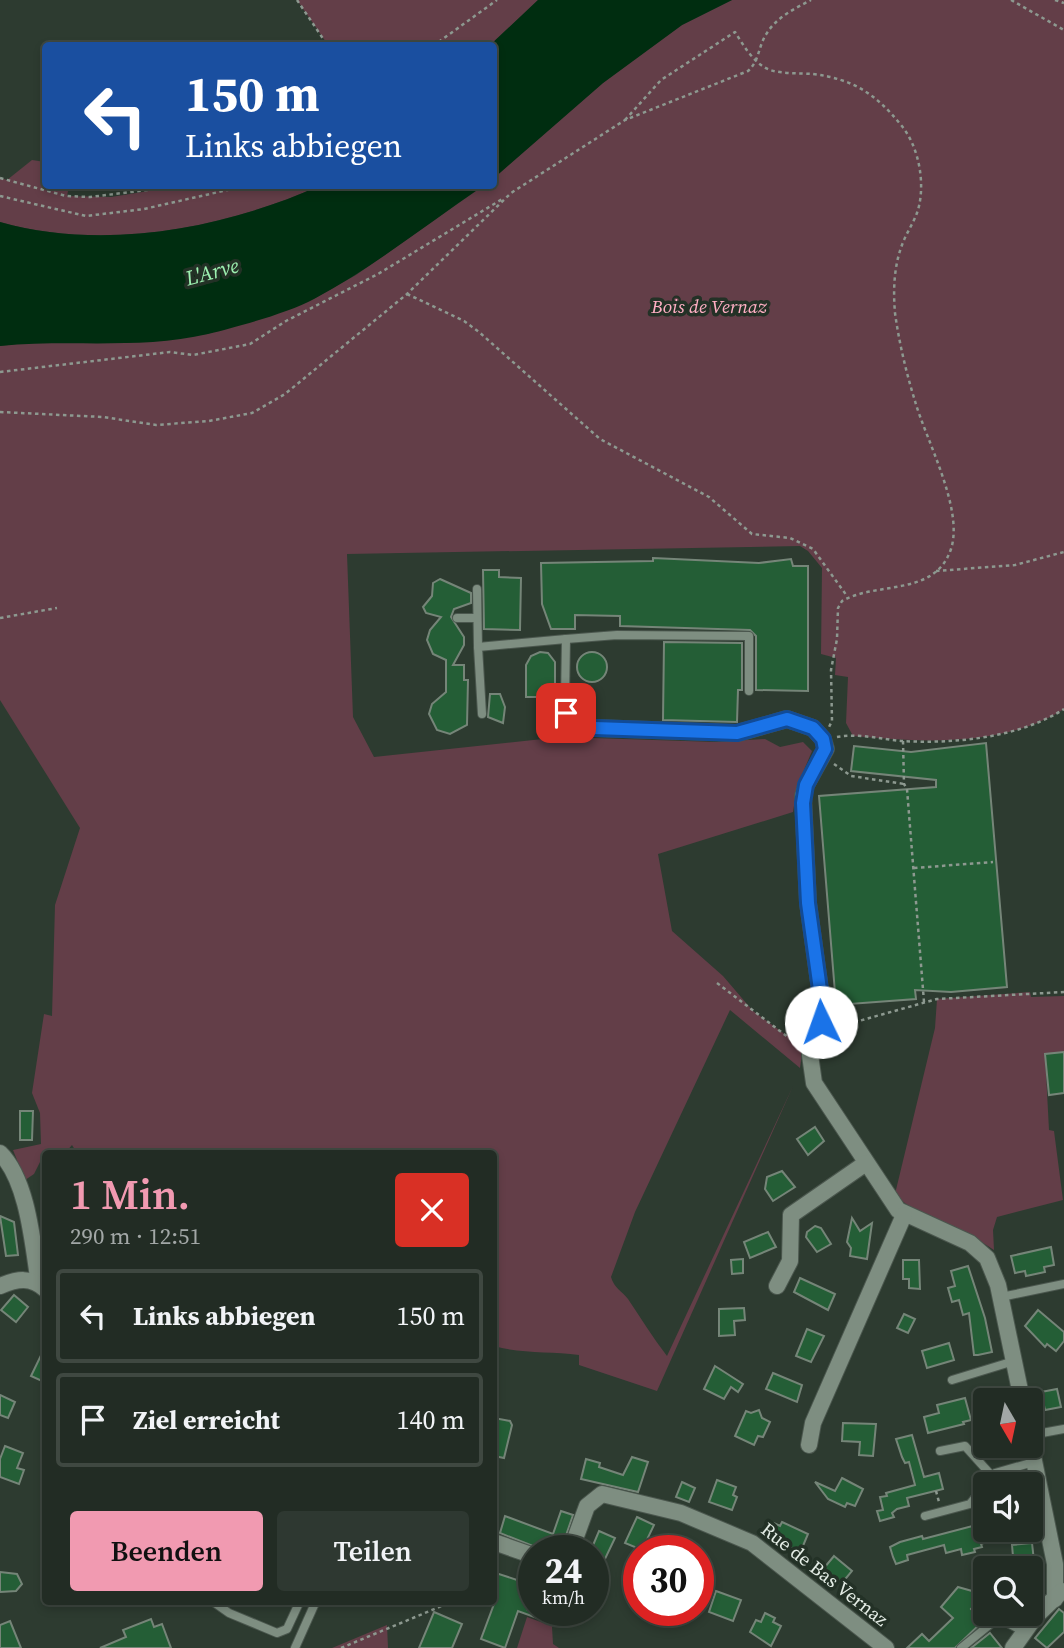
<!DOCTYPE html>
<html lang="de">
<head>
<meta charset="utf-8">
<style>
  :root { --surface:#222c24; --page:#2e3831; --text:#f1f3f6; --muted:#a2a7a6; --line:#3f4841; --accent:#f19ab1 }
  body { margin:0; font-family:"Source Serif 4",serif; background:var(--page); color:var(--text); height:100vh; display:flex; flex-direction:column; font-size:26px; white-space:nowrap }
  * { box-sizing:border-box; margin:0 }
  p { font-size:23px; color:var(--muted) }
  .icon { flex:none; width:38px; height:38px; fill:none; stroke:currentColor; stroke-width:2; stroke-linecap:round; stroke-linejoin:round }
  .map { position:relative; flex:1; overflow:hidden }
  .details { position:absolute; left:42px; top:1150px; width:455px; height:455px; display:flex; flex-direction:column; background:var(--surface); border-radius:7px; box-shadow:0 4px 10px #0003,0 0 0 2px var(--line) }
  .details>* { flex:none }
  .guide { position:absolute; left:42px; top:42px; width:455px; height:147px; border-radius:7px; box-shadow:0 4px 10px #0003,0 0 0 2px var(--line); background:#1a4fa0; color:#fff; overflow:hidden }
  .needle { width:46px; rotate:171deg }
  .tools { position:absolute; left:973px; top:1388px; display:grid; gap:14px }
  .tools a { display:grid; place-items:center; width:70px; height:70px; border-radius:7px; background:var(--surface); box-shadow:0 4px 10px #0003,0 0 0 2px var(--line); font-size:35px }
  .speed { position:absolute; left:518px; top:1535px; display:flex; gap:14px; font-size:35px; font-weight:700; text-align:center }
  .speed>* { display:grid; place-content:center; width:91px; height:91px; border-radius:50%; background:var(--surface); box-shadow:0 4px 10px #0003,0 0 0 2px var(--line); line-height:1 }
  .speed small { font-size:18px; font-weight:400 }
  .speed .limit { border:10px solid #d22; background:#fff; color:#111 }
  .pin { position:absolute; display:grid; place-items:center; width:60px; height:60px; color:#fff; margin:-30px; border-radius:14px; box-shadow:0 4px 10px #0006 }
  .me { position:absolute; width:77px; margin:-38px; rotate:357deg; stroke-linejoin:round; filter:drop-shadow(0 0 5px #0008) }
  .turn { display:flex; align-items:center; gap:24px; height:147px; padding:0 28px; font-size:32px }
  .turn .icon { width:91px; height:91px; stroke-width:2.5 }
  .turn b { display:block; font-size:49px; line-height:60px }
  .round { display:grid; place-items:center; flex:none; width:74px; height:74px; border-radius:7px; background:var(--page) }
  .head { display:flex; align-items:center; justify-content:space-between; height:119px; padding:0 28px }
  h1 { font-size:42px; font-weight:600; line-height:52px; color:var(--accent) }
  .button { display:flex; gap:14px; margin-top:auto; padding:14px 28px }
  .button a { flex:1; height:80px; border-radius:7px; background:var(--accent); color:#111; font-size:28px; font-weight:600; line-height:80px; text-align:center }
  .button a+a { background:var(--page); color:var(--text) }
  ul { padding:0; list-style:none }
  li { display:flex; align-items:center; gap:21px; height:94px; margin:0 14px 10px; padding:0 14px; border:4px solid var(--line); border-radius:7px }
  li div { flex:1 }
  li b { display:block; font-size:26px }
  li em { font-style:normal }
  .map>svg:first-child { display:block }
</style>
</head>
<body>
<div class="map">
<svg width="1064" height="1648" viewBox="0 0 1064 1648">
  <rect width="100%" height="100%" fill="#2d3b30"/>
  <g fill="#633e48">
    <polygon points="297,0 538,0 490,46 328,45"/>
    <path d="M732,0H1064V709C1003,748 921,742 853,736L846,723L848,677L835,675L836,658L821,654L822,568L808,551L800,546L347,554L353,717L374,757L561,737L716,742L765,739L780,747L803,742L812,751L797,787L793,812L658,854L672,931L723,976L753,1011L786,1035L805,1032L800,1068L730,1010L635,1212L611,1277C614,1288 622,1291 628,1299C641,1318 653,1338 667,1356L793,1086L657,1391L579,1365V1355C551,1351 521,1354 494,1346V1153H77L72,1145L65,1153H46L45,1162H40L34,1174L25,1180L13,1150L41,1144L40,1113L32,1093L44,1014L52,1016L55,905L80,828L0,700V346L32,342L124,343L207,334L253,319L315,298L356,275L483,186H494V178L603,83L682,25Z"/>
    <path d="M32,160L45,162L46,186H69L67,196L111,197L180,186H319C223,229 103,251 0,222V178L7,180Z"/>
    <path d="M1030,992L1031,997L1064,996V1052L1045,1054L1049,1130L1054,1131L1063,1200L997,1217L993,1230L994,1250C965,1229 916,1218 895,1194L935,1028L937,999Z"/>
    <polygon points="556,1610 577,1610 552,1627 553,1644 559,1648 517,1648 527,1617 549,1625"/>
    <polygon points="387,1625 388,1648 332,1648"/>
  </g>
  <g fill="#002d10">
    <polygon points="538,0 732,0 682,25 603,83 494,178 494,46 490,45"/>
    <path d="M319,186H483C427,224 374,267 314,299C288,313 237,327 208,334C140,350 68,339 0,346V222C103,251 223,229 319,186Z"/>
  </g>
  <g fill="#245e36" stroke="#758578" stroke-width="2">
    <polygon points="653,558 759,563 791,559 793,566 808,566 808,691 756,690 756,636 750,630 620,626 620,616 575,615 575,629 551,629 542,604 541,563 653,561"/>
    <polygon points="483,570 499,570 499,577 521,578 520,630 484,629"/>
    <polygon points="440,579 471,593 471,603 454,609 451,617 464,637 464,645 453,665 464,665 464,680 468,680 467,725 450,734 437,730 429,714 432,704 446,692 446,660 433,654 427,640 430,630 441,617 426,613 423,607 432,596 433,583"/>
    <polygon points="664,642 742,643 742,690 738,690 737,722 663,720"/>
    <circle cx="592" cy="667" r="15"/>
    <polygon points="540,652 548,653 555,662 555,697 526,697 526,665 531,656"/>
    <polygon points="490,694 500,694 505,707 503,723 488,717"/>
    <polygon points="986,743 1007,987 951,992 915,990 916,999 836,1005 819,796 936,787 936,780 851,771 854,746 911,752"/>
    <polygon points="1064,1052 1064,1093 1049,1095 1045,1054"/>
    <polygon points="20,1111 33,1111 32,1140 20,1140"/>
    <polygon points="815,1127 824,1141 808,1155 797,1139"/>
    <polygon points="782,1171 795,1187 773,1201 765,1189 767,1177"/>
    <polygon points="0,1216 14,1222 18,1255 6,1256"/>
    <polygon points="852,1218 860,1231 872,1223 867,1259 850,1256 851,1248 847,1242"/>
    <polygon points="815,1226 821,1228 831,1244 817,1252 806,1237 807,1232"/>
    <polygon points="768,1232 776,1247 750,1258 744,1242"/>
    <polygon points="1051,1247 1054,1265 1044,1267 1045,1272 1026,1276 1025,1271 1015,1273 1011,1256"/>
    <polygon points="743,1259 743,1273 732,1274 731,1260"/>
    <polygon points="903,1260 919,1260 920,1289 909,1288 909,1279 903,1279"/>
    <polygon points="968,1266 985,1318 992,1352 978,1355 974,1355 969,1313 963,1315 959,1300 952,1302 948,1288 955,1286 951,1271"/>
    <polygon points="800,1278 835,1294 828,1310 794,1292"/>
    <polygon points="14,1295 28,1307 16,1322 1,1310"/>
    <polygon points="744,1308 745,1320 734,1321 735,1335 719,1336 719,1309"/>
    <polygon points="1038,1310 1064,1332 1064,1341 1056,1351 1047,1344 1045,1347 1025,1326"/>
    <polygon points="904,1314 915,1319 908,1333 897,1328"/>
    <polygon points="807,1329 824,1336 811,1362 796,1356"/>
    <polygon points="949,1343 954,1360 927,1368 922,1351"/>
    <polygon points="46,1345 46,1375 42,1381 31,1376"/>
    <polygon points="715,1366 743,1384 738,1392 731,1387 724,1399 704,1389"/>
    <polygon points="773,1373 802,1385 797,1402 766,1389"/>
    <polygon points="1057,1389 1061,1407 1045,1410 1041,1392"/>
    <polygon points="0,1395 15,1402 8,1418 0,1415"/>
    <polygon points="965,1398 971,1420 963,1422 964,1424 928,1433 924,1417 939,1413 937,1405"/>
    <polygon points="759,1410 762,1418 770,1422 763,1437 758,1436 754,1445 735,1436 746,1411 751,1413"/>
    <polygon points="494,1418 510,1421 512,1425 504,1458 494,1456"/>
    <polygon points="843,1423 876,1424 873,1456 859,1455 860,1442 842,1441"/>
    <polygon points="912,1435 924,1477 939,1473 943,1489 907,1498 909,1506 897,1509 892,1513 894,1517 880,1521 877,1511 883,1510 880,1497 887,1496 886,1493 915,1485 909,1462 905,1463 902,1457 896,1439"/>
    <polygon points="5,1446 23,1453 17,1468 24,1470 19,1484 0,1477 0,1459"/>
    <polygon points="632,1457 648,1462 638,1492 581,1479 586,1459 600,1463 599,1467 623,1475"/>
    <polygon points="842,1478 863,1489 855,1506 847,1503 845,1507 828,1499 815,1482 835,1491"/>
    <polygon points="717,1480 736,1487 733,1495 737,1497 732,1510 709,1502"/>
    <polygon points="682,1482 695,1488 689,1502 676,1497"/>
    <polygon points="561,1511 573,1515 561,1550 543,1550 500,1533 505,1516 553,1534"/>
    <polygon points="637,1517 654,1525 642,1550 625,1543"/>
    <polygon points="782,1522 808,1534 800,1553 769,1535 774,1523 780,1526"/>
    <polygon points="984,1523 989,1541 981,1544 982,1547 974,1549 975,1552 962,1555 961,1549 946,1553 944,1545 907,1555 908,1560 896,1564 893,1557 890,1547 900,1542 922,1536 923,1539"/>
    <polygon points="599,1531 615,1538 604,1561 593,1556 593,1550 591,1550"/>
    <polygon points="1032,1543 1034,1561 1028,1562 1028,1568 1014,1568 1012,1545"/>
    <polygon points="834,1556 852,1571 842,1583 836,1578 831,1583 819,1574"/>
    <polygon points="526,1564 534,1566 534,1594 528,1610 553,1610 548,1622 518,1611 505,1648 481,1639 494,1604 496,1573 520,1581"/>
    <polygon points="0,1572 17,1574 22,1584 16,1591 0,1592"/>
    <polygon points="958,1587 972,1591 981,1598 971,1609 982,1620 981,1623 955,1648 907,1648 922,1634 929,1641 953,1618 941,1607"/>
    <polygon points="716,1591 741,1600 733,1621 709,1612"/>
    <polygon points="1059,1609 1064,1613 1064,1632 1047,1648 1035,1638"/>
    <polygon points="434,1612 462,1624 452,1648 419,1648"/>
    <polygon points="765,1613 775,1618 773,1622 781,1626 771,1646 750,1632 756,1620 761,1622"/>
    <polygon points="151,1619 154,1627 162,1624 171,1648 100,1648 126,1637 123,1630"/>
    <polygon points="10,1621 21,1648 0,1648 0,1625"/>
    <polygon points="990,1633 1002,1648 971,1648"/>
  </g>
  <g fill="none" stroke-linecap="round" stroke-linejoin="round">
    <g stroke="#4b574e" stroke-width="10">
      <g id="lane">
        <polyline points="477,589 478,647"/>
        <polyline points="457,618 477,618"/>
        <polyline points="565,699 566,639 617,635 749,636 749,691"/>
        <polyline points="482,714 478,647 566,639"/>
        <polyline points="1001,1297 1064,1284"/>
        <polyline points="952,1380 1014,1361"/>
        <polyline points="1031,1435 1064,1429"/>
        <polyline points="940,1451 965,1446 992,1476"/>
        <polyline points="925,1516 970,1504 995,1473 1034,1462"/>
        <polyline points="212,1601 229,1613 277,1633 287,1629 300,1601"/>
        <polyline points="295,1648 316,1601"/>
        <polyline points="961,1648 998,1618 1025,1632"/>
      </g>
    </g>
    <g stroke="#4b574e" stroke-width="18">
      <g id="street">
        <polyline points="565,699 566,727 738,733 787,719 813,728 823,739 826,749 806,785 803,796 808,903 822,1004 821,1022 810,1055 814,1083 898,1210 970,1243 987,1258 998,1285 1022,1400"/>
        <path d="M0,1153C28,1180 33,1246 39,1284"/>
        <path d="M0,1286C17,1279 31,1276 46,1290"/>
        <polyline points="777,1286 790,1261 791,1215 866,1163"/>
        <polyline points="809,1445 813,1423 904,1215"/>
        <polyline points="1031,1446 1055,1564 1055,1599"/>
        <polyline points="494,1542 534,1556"/>
        <polyline points="571,1550 587,1506 602,1494 681,1513 752,1543 886,1648"/>
        <polyline points="1013,1648 1035,1617 1062,1591"/>
      </g>
    </g>
    <g stroke="#8d9990" stroke-width="2.5" stroke-dasharray="3.5 3.5" stroke-linecap="butt">
      <polyline points="297,0 328,46"/>
      <polyline points="1011,0 1064,30"/>
      <polyline points="1055,0 1064,3"/>
      <polyline points="433,46 497,0"/>
      <path d="M625,120L661,80L735,32C744,46 754,64 770,70C783,74 800,73 813,74C853,79 876,94 901,125C918,145 925,180 919,206C916,220 907,231 902,245C894,266 893,290 895,313C899,342 906,372 915,401C926,440 964,509 951,549C935,597 877,581 842,601L838,608L837,639L831,670L832,721L829,727"/>
      <polyline points="0,178 66,196 90,197 180,186"/>
      <polyline points="0,196 86,216 144,209 245,186"/>
      <polyline points="407,294 464,321 479,332 600,439 709,497 752,534 790,538 813,549 847,596"/>
      <polyline points="0,372 170,352 193,355 250,344 286,321 378,274 504,198"/>
      <path d="M0,412L103,417L156,425L209,421L252,413L285,394L407,294L511,193L625,120L748,71C760,60 758,46 767,33C777,17 794,9 811,0"/>
      <polyline points="936,571 1015,565 1064,552"/>
      <polyline points="0,618 57,608"/>
      <path d="M837,737C857,733 881,739 901,741C954,744 1019,738 1064,709"/>
      <polyline points="903,741 904,784 907,789 924,1002"/>
      <polyline points="834,764 851,776 904,784"/>
      <polyline points="914,868 993,862"/>
      <polyline points="717,983 797,1044"/>
      <polyline points="834,1028 937,999 1064,992"/>
      <polyline points="936,1491 939,1502"/>
      <polyline points="341,1648 444,1605"/>
    </g>
    <use href="#lane" stroke="#7e8e81" stroke-width="8"/>
    <use href="#street" stroke="#7e8e81" stroke-width="16"/>
  </g>
  <g fill="none" stroke-linecap="round" stroke-linejoin="round">
    <g stroke="#114b97" stroke-width="18">
      <polyline id="route" points="566,713 566,727 737,733 787,719 813,728 823,739 825,749 806,785 803,803 808,903 822,1004 821,1022"/>
    </g>
    <use href="#route" stroke="#1a73e8" stroke-width="12"/>
  </g>
  <g text-anchor="middle" stroke-width="7" stroke-linejoin="round" paint-order="stroke">
    <g font-size="19" font-style="italic" fill="#ffafc4" stroke="#233126">
      <text x="709" y="313">Bois de Vernaz</text>
    </g>
    <g font-size="19" fill="#e4ede6" stroke="#233126">
      <text transform="translate(825 1574) rotate(38)" y="7">Rue de Bas Vernaz</text>
    </g>
    <g font-size="21" font-style="italic" fill="#9df1b1" stroke="#233126">
      <text transform="translate(212 272) rotate(-15)" y="7">L'Arve</text>
    </g>
  </g>
</svg>
<div class="tools">
<a><svg class="needle" viewBox="-14 -14 28 28"><path d="M0-13l5 13h-10z" fill="#e53935"/><path d="M0 13l5-13h-10z" fill="#a2a7a6"/></svg></a>
<a><svg class="icon" aria-label="sound" viewBox="0 0 24 24"><path d="M4 9h4l5-4v14l-5-4H4zM17 9q2 3 0 6"/></svg></a>
<a><svg class="icon" aria-label="search" viewBox="0 0 24 24"><circle cx="10" cy="10" r="6"/><path d="M15 15l6 6"/></svg></a>
</div>
<div class="speed"><div>24<small>km/h</small></div><div class="limit">30</div></div>
<div class="pin" style="left:566px;top:713px;background:#d93025"><svg class="icon" aria-label="arrive" viewBox="0 0 24 24"><path d="M6 21V4h12l-3 4 3 4H6"/></svg></div>
<svg class="me" style="left:821px;top:1022px" viewBox="-20 -20 40 40"><circle r="19" fill="#fff"/><path d="M0-13L10 11 0 6-10 11z" fill="#1a73e8"/></svg>
<div class="guide">
<div class="turn"><svg class="icon" aria-label="left" viewBox="0 0 24 24"><path d="M17 20v-9H6M10 6l-5 5 5 5"/></svg><div><b>150 m</b>Links abbiegen</div></div>
</div>
<section class="details">
<div class="head"><div><h1>1 Min.</h1><p>290 m · 12:51</p></div><a class="round" style="background:#d93025;color:#fff"><svg class="icon" aria-label="close" viewBox="0 0 24 24"><path d="M6 6l12 12M18 6L6 18"/></svg></a></div>
<ul>
<li><svg class="icon" aria-label="left" viewBox="0 0 24 24"><path d="M17 20v-9H6M10 6l-5 5 5 5"/></svg><div><b>Links abbiegen</b></div><em>150 m</em></li>
<li><svg class="icon" aria-label="arrive" viewBox="0 0 24 24"><path d="M6 21V4h12l-3 4 3 4H6"/></svg><div><b>Ziel erreicht</b></div><em>140 m</em></li>
</ul>
<div class="button"><a>Beenden</a><a>Teilen</a></div>
</section>
</div>
</body>
</html>
